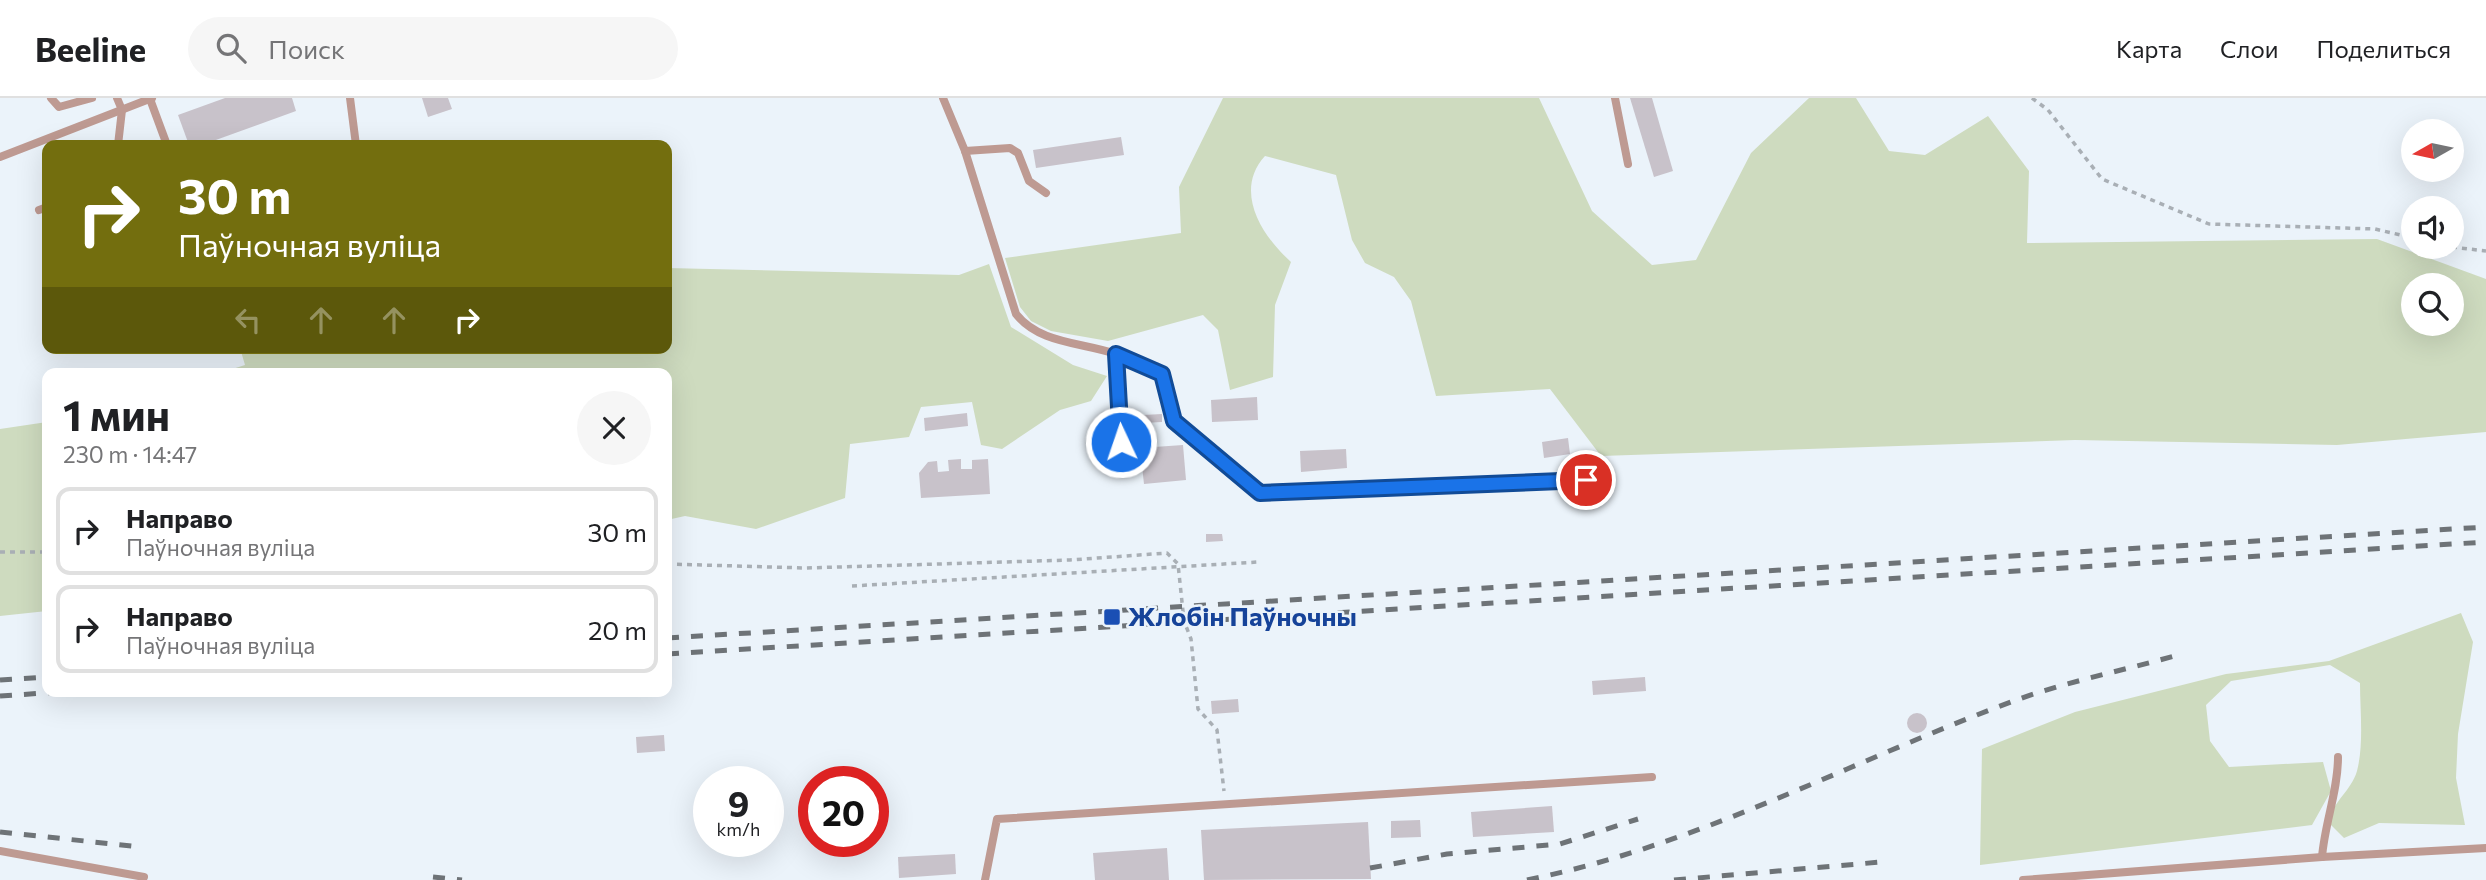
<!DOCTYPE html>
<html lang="ru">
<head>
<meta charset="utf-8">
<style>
  :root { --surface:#fff; --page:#f6f6f6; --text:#202124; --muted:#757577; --line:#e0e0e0 }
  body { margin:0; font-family:Commissioner,sans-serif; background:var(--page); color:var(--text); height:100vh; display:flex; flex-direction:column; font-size:26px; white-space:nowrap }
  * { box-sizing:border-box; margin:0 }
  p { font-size:23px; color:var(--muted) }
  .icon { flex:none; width:38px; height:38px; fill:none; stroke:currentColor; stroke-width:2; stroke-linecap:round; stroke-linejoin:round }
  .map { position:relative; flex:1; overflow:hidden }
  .drawer { position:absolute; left:42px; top:270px; width:630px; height:329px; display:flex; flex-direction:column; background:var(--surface); border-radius:14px; box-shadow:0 7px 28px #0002 }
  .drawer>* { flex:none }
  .hud { position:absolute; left:42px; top:42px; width:630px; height:214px; border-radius:14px; box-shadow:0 7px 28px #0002; background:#736e0e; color:#fff; overflow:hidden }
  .needle { width:46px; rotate:261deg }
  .fabs { position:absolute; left:2401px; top:21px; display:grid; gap:14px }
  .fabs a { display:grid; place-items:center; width:63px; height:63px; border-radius:50%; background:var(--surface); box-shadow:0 7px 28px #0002; font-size:35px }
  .speed { position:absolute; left:693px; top:668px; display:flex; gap:14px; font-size:35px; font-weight:700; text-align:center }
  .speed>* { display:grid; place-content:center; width:91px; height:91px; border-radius:50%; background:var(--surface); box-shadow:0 7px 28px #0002; line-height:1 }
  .speed small { font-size:18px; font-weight:400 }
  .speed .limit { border:10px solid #d22; background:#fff; color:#111 }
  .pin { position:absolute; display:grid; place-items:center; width:60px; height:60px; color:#fff; margin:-30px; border:4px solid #fff; border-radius:50%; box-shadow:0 2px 7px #0007 }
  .me { position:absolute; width:77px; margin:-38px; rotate:357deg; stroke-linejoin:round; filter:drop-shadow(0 0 5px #0008) }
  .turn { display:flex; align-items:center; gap:24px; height:147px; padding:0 21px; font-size:32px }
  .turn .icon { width:91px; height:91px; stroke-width:2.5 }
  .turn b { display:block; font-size:49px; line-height:60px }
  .lanes { display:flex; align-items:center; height:66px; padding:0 21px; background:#0003; justify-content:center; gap:35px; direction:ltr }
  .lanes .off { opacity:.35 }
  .round { display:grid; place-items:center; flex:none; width:74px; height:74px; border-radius:37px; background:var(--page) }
  .head { display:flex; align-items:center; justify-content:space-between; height:119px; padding:0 21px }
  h1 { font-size:42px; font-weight:700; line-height:52px }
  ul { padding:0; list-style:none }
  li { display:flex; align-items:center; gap:21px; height:88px; margin:0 14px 10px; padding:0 7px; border:4px solid var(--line); border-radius:14px }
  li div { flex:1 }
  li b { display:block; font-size:26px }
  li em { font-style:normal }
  header { display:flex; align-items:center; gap:42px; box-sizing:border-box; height:98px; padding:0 35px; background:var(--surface); border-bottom:2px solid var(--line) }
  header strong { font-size:33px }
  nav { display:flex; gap:38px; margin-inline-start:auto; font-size:24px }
  .search { width:490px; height:63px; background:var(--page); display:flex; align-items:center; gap:18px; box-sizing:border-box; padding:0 24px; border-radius:38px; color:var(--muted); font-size:26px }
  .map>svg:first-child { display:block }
</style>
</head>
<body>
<header>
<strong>Beeline</strong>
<div class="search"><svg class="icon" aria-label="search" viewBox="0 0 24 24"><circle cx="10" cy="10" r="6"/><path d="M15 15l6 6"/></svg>Поиск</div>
<nav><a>Карта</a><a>Слои</a><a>Поделиться</a></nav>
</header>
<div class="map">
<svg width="2486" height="782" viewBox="0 0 2486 782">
  <rect width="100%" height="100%" fill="#ebf3fa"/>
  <g fill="#cedbbf" fill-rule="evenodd">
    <path d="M1223,0H1539L1592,113L1652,167L1696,162L1751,55L1809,0H1856L1889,53L1925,57L1988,18L2029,73L2027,145L2377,141L2486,181V334L2337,347L2075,342L1601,358L1550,291L1436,298L1411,203L1394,179L1365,165L1352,142L1336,77L1265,58C1233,93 1262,138 1291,164L1275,207L1273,279L1230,292L1218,232L1203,217L1108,243L1051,233L1031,223L1020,209L1005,160L1181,135L1179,89ZM2413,187H2452V226H2413Z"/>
    <polygon points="989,166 1011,229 1073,267 1107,278 1091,303 1060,312 1002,351 981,347 972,304 921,309 909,339 850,346 845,400 756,431 685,418 667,422 667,275 220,275 245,267 240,250 667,250 667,170 959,177"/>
    <polygon points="47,324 47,513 0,518 0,331"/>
    <path d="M2461,515L2473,544L2458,636L2456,680L2465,727L2379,725L2344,740L2328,724C2334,702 2351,693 2357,673C2364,646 2360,612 2360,585L2330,567L2231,583L2206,607L2210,643L2229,669L2323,664L2331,693L2312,727L1980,767L1982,651L2075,614L2226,576L2329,563Z"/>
  </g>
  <g fill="#c8c2ca">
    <polygon points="225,0 292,0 296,13 202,47 189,47 178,17"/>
    <polygon points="422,0 448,0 452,11 428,19"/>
    <polygon points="1630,0 1652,0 1673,73 1654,79"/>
    <polygon points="1121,39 1124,57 1036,70 1033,52"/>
    <polygon points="1257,299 1258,322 1212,324 1211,302"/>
    <polygon points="967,315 968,328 925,333 924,320"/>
    <polygon points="1162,316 1162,324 1143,325 1143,317"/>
    <polygon points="1568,340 1570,356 1544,360 1542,344"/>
    <polygon points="1183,347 1186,382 1144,386 1140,350"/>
    <polygon points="1346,351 1347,370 1301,374 1300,353"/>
    <polygon points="961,361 961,371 972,371 972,362 988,361 990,396 921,400 919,375 928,364 937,363 938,374 949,373 948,362"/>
    <polygon points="1206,436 1222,436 1223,443 1206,444"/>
    <polygon points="1645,579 1646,593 1593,597 1592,583"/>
    <polygon points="1238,601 1239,614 1212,616 1211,603"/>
    <circle cx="1917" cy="625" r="10"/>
    <polygon points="664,637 665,653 637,655 636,639"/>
    <polygon points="1552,708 1554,734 1473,739 1471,714"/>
    <polygon points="1420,722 1421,739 1391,740 1391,723"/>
    <polygon points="1368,724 1371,781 1204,782 1201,732"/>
    <polygon points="1167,750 1169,782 1095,782 1093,755"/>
    <polygon points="955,756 956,776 899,780 898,759"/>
  </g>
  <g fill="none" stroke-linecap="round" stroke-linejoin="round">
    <g stroke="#a9afb5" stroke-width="3.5" stroke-dasharray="5 5" stroke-linecap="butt">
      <polyline points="2032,0 2048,12 2102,81 2209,126 2375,131 2413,140"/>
      <polyline points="2452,149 2486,153"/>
      <polyline points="0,454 47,454"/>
      <polyline points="667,466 806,470 1070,462 1167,455 1178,466 1184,523 1191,541 1198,611 1217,632 1224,693"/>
      <polyline points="852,488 1258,464"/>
    </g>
    <g stroke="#be9a92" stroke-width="8">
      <polyline points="51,0 59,9 92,0"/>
      <polyline points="117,0 122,12 118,47"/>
      <polyline points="350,0 356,47"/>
      <path d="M943,0L965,53L1016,216C1040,246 1081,244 1116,256C1131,262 1147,270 1162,276L1174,323L1260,395L1586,382"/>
      <polyline points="1615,0 1628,66"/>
      <polyline points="150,1 167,47"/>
      <polyline points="965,53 1010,50 1018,55 1029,83 1046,95"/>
      <polyline points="0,59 152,0"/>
      <polyline points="39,112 47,109"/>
      <polyline points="1116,256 1120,346"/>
      <polyline points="0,753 144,779"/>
      <path d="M2322,759C2325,724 2338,693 2338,659"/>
      <polyline points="985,782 997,721 1652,679"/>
      <polyline points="2023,782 2322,759 2486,750"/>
    </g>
    <g stroke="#6e7377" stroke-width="5" stroke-dasharray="12 12" stroke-linecap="butt">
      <polyline points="667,540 2486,429"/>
      <polyline points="667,556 2486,444"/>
      <polyline points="0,582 47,579"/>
      <polyline points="0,598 74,593"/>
      <polyline points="0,734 141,749"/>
      <polyline points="1370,770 1447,756 1560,746 1638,721"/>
      <polyline points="433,779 462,782"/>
      <path d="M1527,782C1700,747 1855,661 2019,601C2070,583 2125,572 2178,557"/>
      <polyline points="1674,782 1881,764"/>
    </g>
  </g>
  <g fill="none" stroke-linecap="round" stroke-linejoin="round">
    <g stroke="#114b97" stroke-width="18">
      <polyline id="route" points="1121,344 1116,256 1162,276 1174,323 1260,395 1586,382"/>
    </g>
    <use href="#route" stroke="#1a73e8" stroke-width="12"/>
  </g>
  <rect fill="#1a4fb4" stroke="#ebf3fa" stroke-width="2.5" x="1103" y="510" width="18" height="18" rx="3.5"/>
  <g text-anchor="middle" stroke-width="5" stroke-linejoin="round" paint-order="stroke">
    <g font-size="26" font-weight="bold" fill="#164399" stroke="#ebf3fa" text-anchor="start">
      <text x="1128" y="528">Жлобін Паўночны</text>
    </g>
  </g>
</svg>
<div class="fabs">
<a><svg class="needle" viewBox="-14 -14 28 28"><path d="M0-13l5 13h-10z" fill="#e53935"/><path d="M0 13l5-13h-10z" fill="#757577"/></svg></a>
<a><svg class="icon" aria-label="sound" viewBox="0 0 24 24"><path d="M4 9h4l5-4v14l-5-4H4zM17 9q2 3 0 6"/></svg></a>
<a><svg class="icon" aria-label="search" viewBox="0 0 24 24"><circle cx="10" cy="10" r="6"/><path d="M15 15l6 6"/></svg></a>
</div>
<div class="speed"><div>9<small>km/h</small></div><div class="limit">20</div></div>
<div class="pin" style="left:1586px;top:382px;background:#d93025"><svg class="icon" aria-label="arrive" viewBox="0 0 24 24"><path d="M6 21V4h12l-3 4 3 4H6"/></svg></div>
<svg class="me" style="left:1121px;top:344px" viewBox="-20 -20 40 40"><circle r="17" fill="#1a73e8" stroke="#fff" stroke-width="3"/><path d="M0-11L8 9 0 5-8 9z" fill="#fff"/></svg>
<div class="hud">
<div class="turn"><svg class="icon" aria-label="right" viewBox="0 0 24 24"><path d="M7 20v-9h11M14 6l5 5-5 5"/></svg><div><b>30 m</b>Паўночная вуліца</div></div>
<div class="lanes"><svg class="icon off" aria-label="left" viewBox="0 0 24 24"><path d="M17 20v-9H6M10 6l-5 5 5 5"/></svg><svg class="icon off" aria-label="ahead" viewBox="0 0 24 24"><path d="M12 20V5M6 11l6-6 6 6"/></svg><svg class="icon off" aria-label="ahead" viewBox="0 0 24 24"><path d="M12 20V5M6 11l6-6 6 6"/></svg><svg class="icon" aria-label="right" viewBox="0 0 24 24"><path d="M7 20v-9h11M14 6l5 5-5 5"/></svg></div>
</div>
<section class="drawer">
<div class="head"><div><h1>1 мин</h1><p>230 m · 14:47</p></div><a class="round"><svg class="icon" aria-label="close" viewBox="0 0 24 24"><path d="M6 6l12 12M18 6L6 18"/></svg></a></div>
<ul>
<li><svg class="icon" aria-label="right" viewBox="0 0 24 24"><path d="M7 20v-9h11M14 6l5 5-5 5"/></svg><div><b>Направо</b><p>Паўночная вуліца</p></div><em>30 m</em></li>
<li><svg class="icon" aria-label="right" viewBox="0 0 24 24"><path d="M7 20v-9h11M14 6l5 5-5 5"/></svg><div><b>Направо</b><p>Паўночная вуліца</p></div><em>20 m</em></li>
</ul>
</section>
</div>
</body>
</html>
